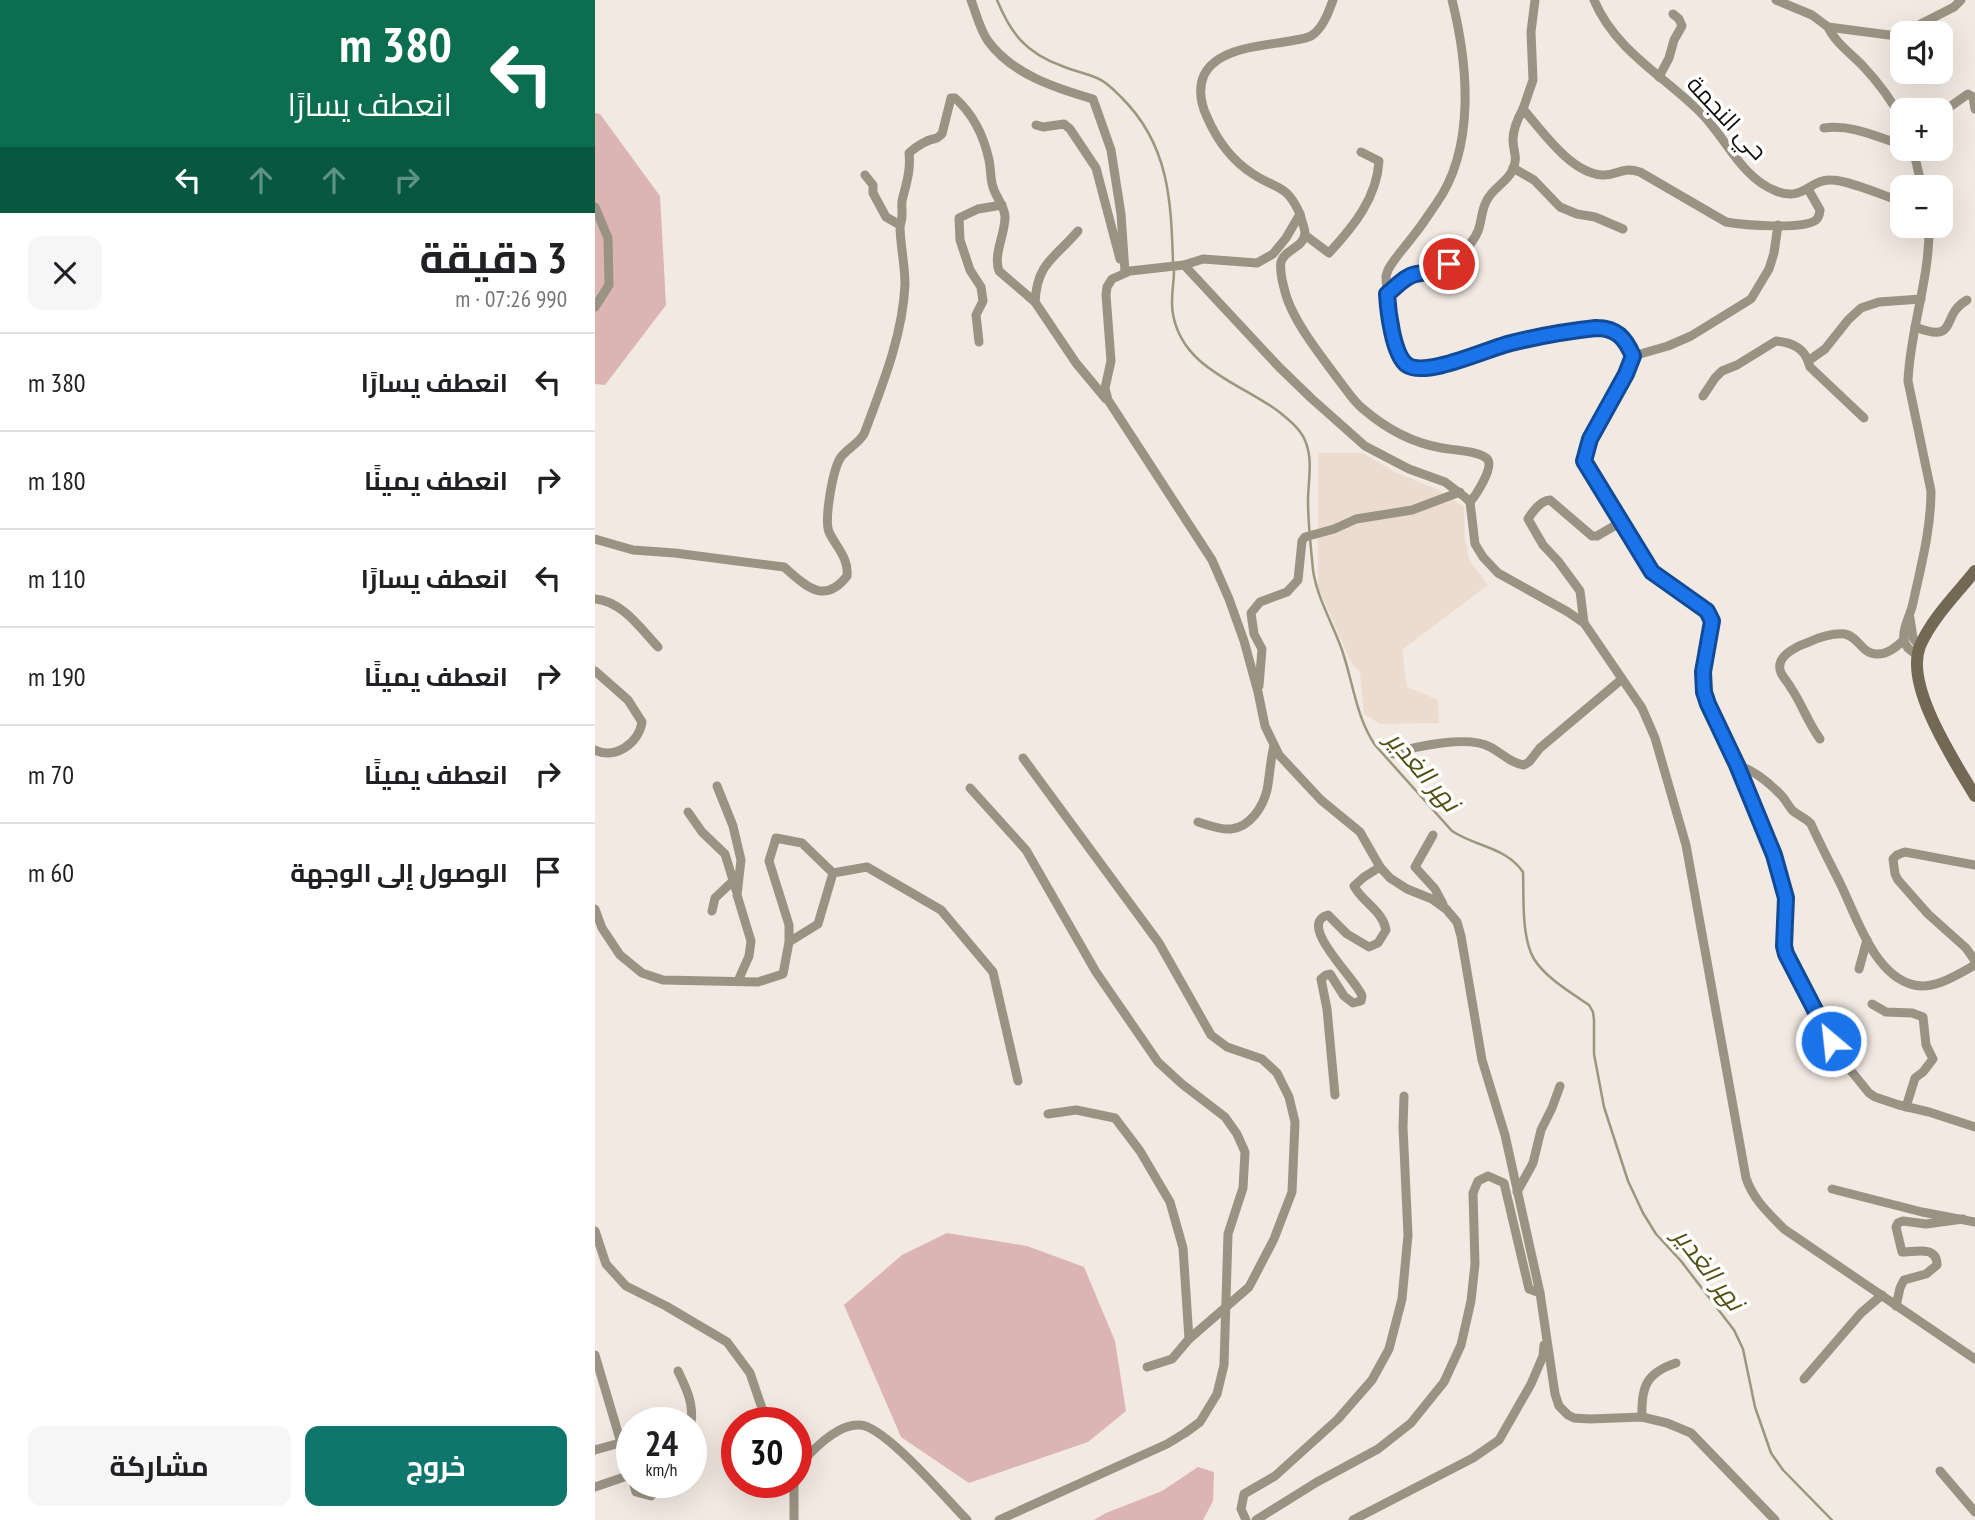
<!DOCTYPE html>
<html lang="ar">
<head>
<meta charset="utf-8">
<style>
  :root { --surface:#fff; --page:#f6f6f6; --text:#202124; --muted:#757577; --line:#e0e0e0; --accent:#0f766e }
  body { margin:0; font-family:"PT Sans Narrow",Cairo,sans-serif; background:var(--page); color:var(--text); direction:rtl; height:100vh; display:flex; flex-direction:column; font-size:26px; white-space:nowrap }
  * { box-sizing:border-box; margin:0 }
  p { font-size:23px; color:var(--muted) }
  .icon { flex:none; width:38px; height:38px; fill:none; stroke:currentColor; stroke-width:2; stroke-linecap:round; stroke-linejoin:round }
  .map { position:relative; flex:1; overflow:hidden; direction:ltr }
  .details { display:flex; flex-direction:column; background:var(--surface); width:595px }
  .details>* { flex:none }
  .hud { background:#0b6e4f; color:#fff; overflow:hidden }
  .controls { position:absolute; left:1295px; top:21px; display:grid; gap:14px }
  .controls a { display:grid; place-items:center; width:63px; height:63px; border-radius:14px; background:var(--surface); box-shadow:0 7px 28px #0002; font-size:35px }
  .speed { position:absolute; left:21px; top:1407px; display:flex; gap:14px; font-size:35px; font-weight:700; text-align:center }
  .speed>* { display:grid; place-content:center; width:91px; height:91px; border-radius:50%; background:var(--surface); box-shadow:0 7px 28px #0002; line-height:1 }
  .speed small { font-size:18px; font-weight:400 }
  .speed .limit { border:10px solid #d22; background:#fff; color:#111 }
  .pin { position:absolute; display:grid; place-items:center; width:60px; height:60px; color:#fff; margin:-30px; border:4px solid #fff; border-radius:50%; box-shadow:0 2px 7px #0007 }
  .me { position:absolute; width:77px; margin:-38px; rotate:332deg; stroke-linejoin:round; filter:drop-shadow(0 0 5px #0008) }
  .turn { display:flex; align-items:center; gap:24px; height:147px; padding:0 28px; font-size:32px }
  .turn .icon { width:91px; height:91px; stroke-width:2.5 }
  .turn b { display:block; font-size:49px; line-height:60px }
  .lanes { display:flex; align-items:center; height:66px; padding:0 28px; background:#0003; justify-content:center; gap:35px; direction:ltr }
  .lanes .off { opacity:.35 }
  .round { display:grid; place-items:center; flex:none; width:74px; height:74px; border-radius:14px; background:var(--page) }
  .summary { display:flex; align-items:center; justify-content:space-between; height:119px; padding:0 28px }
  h1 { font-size:42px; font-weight:700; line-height:52px }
  .cta { display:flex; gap:14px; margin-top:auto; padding:14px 28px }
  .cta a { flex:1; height:80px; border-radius:14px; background:var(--accent); color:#fff; font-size:28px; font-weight:700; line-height:80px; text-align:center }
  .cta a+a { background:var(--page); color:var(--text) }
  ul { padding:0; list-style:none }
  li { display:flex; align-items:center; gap:21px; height:98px; padding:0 28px; border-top:2px solid var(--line) }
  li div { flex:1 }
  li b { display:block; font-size:26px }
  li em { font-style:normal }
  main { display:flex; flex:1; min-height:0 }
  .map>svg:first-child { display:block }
</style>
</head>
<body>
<main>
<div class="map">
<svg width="1380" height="1520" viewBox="0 0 1380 1520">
  <rect width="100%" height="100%" fill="#f2e9e2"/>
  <polygon fill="#ebdccf" points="723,453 767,453 800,472 841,489 869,507 870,540 875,562 893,585 807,650 812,687 843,700 844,723 785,724 769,714 765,672 757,664 723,587"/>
  <g fill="#dbb4b3">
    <polygon points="0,113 5,114 65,196 71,305 10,385 0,384"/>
    <polygon points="352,1233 432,1246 489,1267 520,1341 531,1411 493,1442 374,1483 306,1437 249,1305 307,1255"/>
    <polygon points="603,1467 619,1472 618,1501 608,1520 499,1520 511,1513 567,1491"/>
  </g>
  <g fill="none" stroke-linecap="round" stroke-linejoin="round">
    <g stroke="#99977d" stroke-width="2.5">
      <path d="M402,0C416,34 431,53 467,66C478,71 491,73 502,78C512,82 520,91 527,98C574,145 576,200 578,262"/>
      <path d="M579,271C579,285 575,299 578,314C587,368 645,383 683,411C694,420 707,430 711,443C718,461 713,482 713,501C713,524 716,548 718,570C722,598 738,624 747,650C758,682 761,717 780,745L857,831C881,847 911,847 928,872C929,897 926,937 939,959C951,978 975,992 994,1005L998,1012L999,1020V1054L1009,1107L1033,1181L1048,1213L1061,1234L1086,1261L1139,1330L1148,1349L1160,1407L1176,1453L1188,1470L1237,1520"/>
    </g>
    <g stroke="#9a9384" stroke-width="9">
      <path d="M376,0C381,13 385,30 393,41C417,74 460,88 498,99L516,150L526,214L530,272"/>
      <path d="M738,0C734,11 729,25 720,33C714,39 704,39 695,41C668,46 623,47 609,75C603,89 606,104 612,117C622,140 636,160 658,174C682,190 691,183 705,214L691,238L678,254L662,263L608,259L589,265L535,271L517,279L512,287L511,295L516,361L510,388L513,400L617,560L634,599L649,641L663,692L670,726L684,755L726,800L765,832L785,867L795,878L812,889L837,899L851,909L862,922L866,936L887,1060L910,1135L945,1293L960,1394L964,1406L973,1415L979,1418L995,1419L1047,1417L1072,1423L1096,1433L1180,1520"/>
      <path d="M999,0C1021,52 1070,76 1108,115C1132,140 1147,178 1181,191C1209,202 1215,179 1236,180C1253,180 1290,196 1307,202"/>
      <polyline points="1181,0 1217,15 1233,27 1294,35 1307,33"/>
      <path d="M1233,27C1240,42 1255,53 1267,65C1283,82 1296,99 1307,120"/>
      <polyline points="1308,33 1359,7 1366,0"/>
      <polyline points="1064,77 1074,58 1079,40 1087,26 1084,19 1078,14"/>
      <polyline points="928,109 938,80 936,32 940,0"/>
      <polyline points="1346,113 1373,94 1378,97 1380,109"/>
      <polyline points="441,125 448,127 469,124 475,129 501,168 525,259"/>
      <path d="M1229,128C1257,124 1282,137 1307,145"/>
      <polyline points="1318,149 1327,187"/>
      <polyline points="918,168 939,180 965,207 982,214 1000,217 1028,229"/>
      <path d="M1213,189L1225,210C1224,215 1225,216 1221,220C1208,230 1148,225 1131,222L1045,172C1025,166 1023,176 1007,175C976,173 947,131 928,109C923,118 918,129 918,140C918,153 924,157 917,171C911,183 898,188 892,200C886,210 887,221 883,231C877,246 862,258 850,267C839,274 830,271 819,275C809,278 800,288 792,294L793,314L807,360L811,365L819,368L848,365L917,343L1001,328C1022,328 1031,338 1038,356L1031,374L995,440L989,461L1057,572L1105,606L1112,611L1117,621L1109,672V692L1113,703L1142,765L1179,855L1191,898L1189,946L1195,964L1213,999L1248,1061L1274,1093L1280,1097L1304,1105L1334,1112L1380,1127"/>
      <polyline points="0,207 13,238 14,285 0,307"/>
      <path d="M705,214C706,220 710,228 710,234C708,248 690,249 686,262C684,273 691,298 696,308C708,334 727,357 743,379C751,389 758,401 767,408C790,428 817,443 847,448C857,450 887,451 893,460C898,469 881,495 875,502"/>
      <path d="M305,225C309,217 306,210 307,201C311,184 316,171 314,153C323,145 331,140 342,138L347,134L356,98H360C378,114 389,137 394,160C396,169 395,178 398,187C401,198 410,206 410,217C410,235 398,254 404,271L440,302L481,363L511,399"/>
      <path d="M710,235L734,253C758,227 782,198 784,161L766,152"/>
      <path d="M589,265L684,367L716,398L770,446L814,469L850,482L871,498L875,502L880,544L888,557L903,573L973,612L989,623L1047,708L1060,738L1091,845L1151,1178C1158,1199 1173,1213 1189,1229L1380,1359"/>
      <path d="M792,294L791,276L793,270C800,257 810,247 819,235C827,225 834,214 841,204C881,148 873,64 857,0"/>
      <path d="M440,302C442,263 459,259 483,231"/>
      <path d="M1320,327C1365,344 1344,316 1372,300"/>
      <polyline points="384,342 381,315 388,301 386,287 375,270 365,240 364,218 383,209 407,205"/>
      <polyline points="1038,356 1073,346 1096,336 1156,299 1174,269 1179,253 1183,225"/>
      <path d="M1108,396L1120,378L1127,371L1142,365L1181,341C1195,342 1208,347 1213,361"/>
      <polyline points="1269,418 1215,367 1213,361 1230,349 1253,320 1266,308 1284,302 1326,299"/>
      <path d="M0,539L38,550L80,553L189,567C210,585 229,606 252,576C254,558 241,547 234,532C229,519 238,468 246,457C253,448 263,444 269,434C287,386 308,335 310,284C310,264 305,245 305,225L291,217L278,193V185L270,175"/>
      <path d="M0,599C27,601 46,629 63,647"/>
      <polyline points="1315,618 1318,638 1325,647"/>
      <path d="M989,623L985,591L963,561L948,545L933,519C938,511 945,501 955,500L997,536H1002L1026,522"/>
      <path d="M1323,655C1317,652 1310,647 1309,640C1307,628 1316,614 1318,603C1326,566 1336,529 1336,491L1313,381C1315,329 1335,279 1334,226"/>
      <path d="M0,671L33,700L47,722C44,743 20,760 0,750"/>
      <polyline points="664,686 667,649 659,634 656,613 665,602 692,592 703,580 707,541 710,537 739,529 761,519 817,510 865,492"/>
      <path d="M1225,739C1213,723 1207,704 1196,688C1192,680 1183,674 1185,664C1187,653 1205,645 1214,642C1225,637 1239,633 1250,634C1264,637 1266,653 1281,654C1292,655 1301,647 1309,640"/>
      <path d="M798,754C820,746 874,735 895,747C907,753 915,763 929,765L934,762L945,748L1027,679"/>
      <polyline points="428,758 564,943 616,1035 632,1047 667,1059 682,1073 694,1097 700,1122 697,1192 679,1239 654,1287 594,1339 588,1248 575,1202 545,1151 520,1118 481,1110 453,1114"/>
      <path d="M1142,765C1159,770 1172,781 1184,793C1190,798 1193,806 1198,811C1204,816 1211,818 1216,824C1225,844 1235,863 1245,883C1261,915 1279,976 1319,985C1340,990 1363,974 1380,965"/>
      <polyline points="122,786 138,826 146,860 142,895 156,941 154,956 143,981"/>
      <polyline points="375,788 431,850 501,972 563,1062 587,1084 630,1117 642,1134 650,1152 648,1188 633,1234 629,1365 622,1394 605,1422 590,1433 572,1444 404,1520"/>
      <polyline points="93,812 107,832 130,854 141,890"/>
      <path d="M603,822C613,825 626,830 636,829C655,827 668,807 672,790C675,775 675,761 679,746"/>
      <polyline points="838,835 820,867 840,889 848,904"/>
      <polyline points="1380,865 1310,852 1302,855 1298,859 1300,874 1303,880 1333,914 1371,948 1380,961"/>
      <polyline points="238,873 272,867 346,910 398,972 423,1081"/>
      <polyline points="0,909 7,928 25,955 47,973 68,980 163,982 188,974 194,942 194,925 174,861 181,838 207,843 238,873 223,924 194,942"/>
      <polyline points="117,911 120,898 138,881"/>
      <polyline points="1264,969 1272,940"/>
      <polyline points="1277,1004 1291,1012 1317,1013 1328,1017 1331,1045 1338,1059 1328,1072 1320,1078 1311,1107"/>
      <path d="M740,1095L732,1009L726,979L731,975L735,974L749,996L758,1003L766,1001L767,996C763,981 700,924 733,915L752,934L774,947L783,943L791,930C788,911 767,902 759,886L769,877L785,867"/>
      <polyline points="1237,1189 1327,1212 1380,1222"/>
      <polyline points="922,1192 938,1163 946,1130 957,1108 965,1086"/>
      <polyline points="0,1231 11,1264 31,1286 71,1306 132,1342 155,1373 172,1423"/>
      <path d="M1301,1306L1305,1288L1309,1280L1331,1274L1342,1265C1342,1245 1320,1252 1307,1252L1301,1227L1303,1223L1308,1221L1331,1224L1368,1219"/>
      <polyline points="0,1355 37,1480"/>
      <polyline points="552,1367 577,1359 594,1339"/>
      <path d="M83,1371C91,1388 99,1403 96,1423"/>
      <polyline points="1209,1379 1266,1313 1287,1295"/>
      <path d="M1047,1417C1046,1387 1051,1373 1081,1363"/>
      <polyline points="0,1450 25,1443"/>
      <path d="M201,1470C214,1453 242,1423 265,1425C290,1426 352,1500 372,1520"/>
      <polyline points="1345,1471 1380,1512"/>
      <polyline points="38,1482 41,1492 56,1496 70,1482"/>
      <polyline points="0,1487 35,1475"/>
      <polyline points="199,1520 199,1482"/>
      <polyline points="651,1520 646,1509 649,1494 680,1476 743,1419 777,1380 794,1349 807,1299 813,1235 808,1127 809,1096"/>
      <polyline points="661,1520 722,1482 783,1449 816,1423 849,1382 866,1345 876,1301 880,1264 878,1193 883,1181 893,1176 909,1183 934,1289 945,1293"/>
      <polyline points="758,1520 878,1458 904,1440 936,1384 948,1356 949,1345"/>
    </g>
    <path stroke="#736854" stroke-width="12" d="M1380,571C1361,595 1337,618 1325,646C1309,686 1360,762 1380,796"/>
  </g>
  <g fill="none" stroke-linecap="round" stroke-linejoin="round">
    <g stroke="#114b97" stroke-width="18">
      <path id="route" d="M854,264C841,273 836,271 821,274C810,276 801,287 792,294C793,311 798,355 812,365C831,378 894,348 916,343C944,336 973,331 1001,328C1022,328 1030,338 1038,356L1031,374L995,439L989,461L1057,572L1105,606L1112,611L1117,621L1108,672L1109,692L1113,704L1142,765L1179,855L1191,898L1189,946L1191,954L1236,1041"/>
    </g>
    <use href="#route" stroke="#1a73e8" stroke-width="12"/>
  </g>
  <g text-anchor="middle" stroke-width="7" stroke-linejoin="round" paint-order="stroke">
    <g font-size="24" fill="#0f0c0a" stroke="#fff">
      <text transform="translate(1132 118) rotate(47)" y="8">حي النجمة</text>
    </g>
    <g font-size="26" font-style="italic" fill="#535013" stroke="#fff">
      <text transform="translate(828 771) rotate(49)" y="9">نهر الغدير</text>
      <text transform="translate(1114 1269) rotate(52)" y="9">نهر الغدير</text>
    </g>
  </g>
</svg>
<div class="controls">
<a><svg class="icon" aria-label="sound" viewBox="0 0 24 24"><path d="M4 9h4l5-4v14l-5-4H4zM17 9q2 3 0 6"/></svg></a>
<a>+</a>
<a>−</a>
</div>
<div class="speed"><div>24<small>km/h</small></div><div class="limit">30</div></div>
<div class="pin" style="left:854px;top:264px;background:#d93025"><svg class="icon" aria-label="arrive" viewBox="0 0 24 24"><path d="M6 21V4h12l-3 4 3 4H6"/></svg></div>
<svg class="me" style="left:1236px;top:1041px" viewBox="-20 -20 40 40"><circle r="17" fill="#1a73e8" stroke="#fff" stroke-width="3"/><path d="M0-11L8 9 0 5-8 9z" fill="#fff"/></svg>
</div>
<section class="details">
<div class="hud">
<div class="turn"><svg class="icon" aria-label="left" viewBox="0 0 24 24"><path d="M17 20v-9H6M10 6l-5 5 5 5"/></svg><div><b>380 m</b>انعطف يسارًا</div></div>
<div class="lanes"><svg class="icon" aria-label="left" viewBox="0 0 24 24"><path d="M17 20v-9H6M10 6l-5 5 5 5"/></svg><svg class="icon off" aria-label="ahead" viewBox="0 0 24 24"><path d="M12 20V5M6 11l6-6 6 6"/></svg><svg class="icon off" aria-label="ahead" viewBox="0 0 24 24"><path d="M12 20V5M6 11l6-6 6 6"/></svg><svg class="icon off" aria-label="right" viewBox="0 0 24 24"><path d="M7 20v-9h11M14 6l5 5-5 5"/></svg></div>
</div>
<div class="summary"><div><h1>3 دقيقة</h1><p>990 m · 07:26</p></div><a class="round"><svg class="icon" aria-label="close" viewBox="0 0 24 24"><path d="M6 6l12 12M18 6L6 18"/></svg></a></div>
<ul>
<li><svg class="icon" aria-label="left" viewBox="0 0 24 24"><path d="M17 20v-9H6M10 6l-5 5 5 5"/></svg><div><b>انعطف يسارًا</b></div><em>380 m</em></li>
<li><svg class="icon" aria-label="right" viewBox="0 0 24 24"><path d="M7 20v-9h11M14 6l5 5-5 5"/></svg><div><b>انعطف يمينًا</b></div><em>180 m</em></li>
<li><svg class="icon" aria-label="left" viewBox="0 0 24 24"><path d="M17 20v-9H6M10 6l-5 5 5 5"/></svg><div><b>انعطف يسارًا</b></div><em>110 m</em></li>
<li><svg class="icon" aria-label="right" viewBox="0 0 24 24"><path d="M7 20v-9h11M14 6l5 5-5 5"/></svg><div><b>انعطف يمينًا</b></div><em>190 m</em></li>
<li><svg class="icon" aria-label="right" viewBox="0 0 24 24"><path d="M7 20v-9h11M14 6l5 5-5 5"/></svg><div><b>انعطف يمينًا</b></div><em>70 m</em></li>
<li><svg class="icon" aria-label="arrive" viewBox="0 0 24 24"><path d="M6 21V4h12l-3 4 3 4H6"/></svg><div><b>الوصول إلى الوجهة</b></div><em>60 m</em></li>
</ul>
<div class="cta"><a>خروج</a><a>مشاركة</a></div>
</section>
</main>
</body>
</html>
